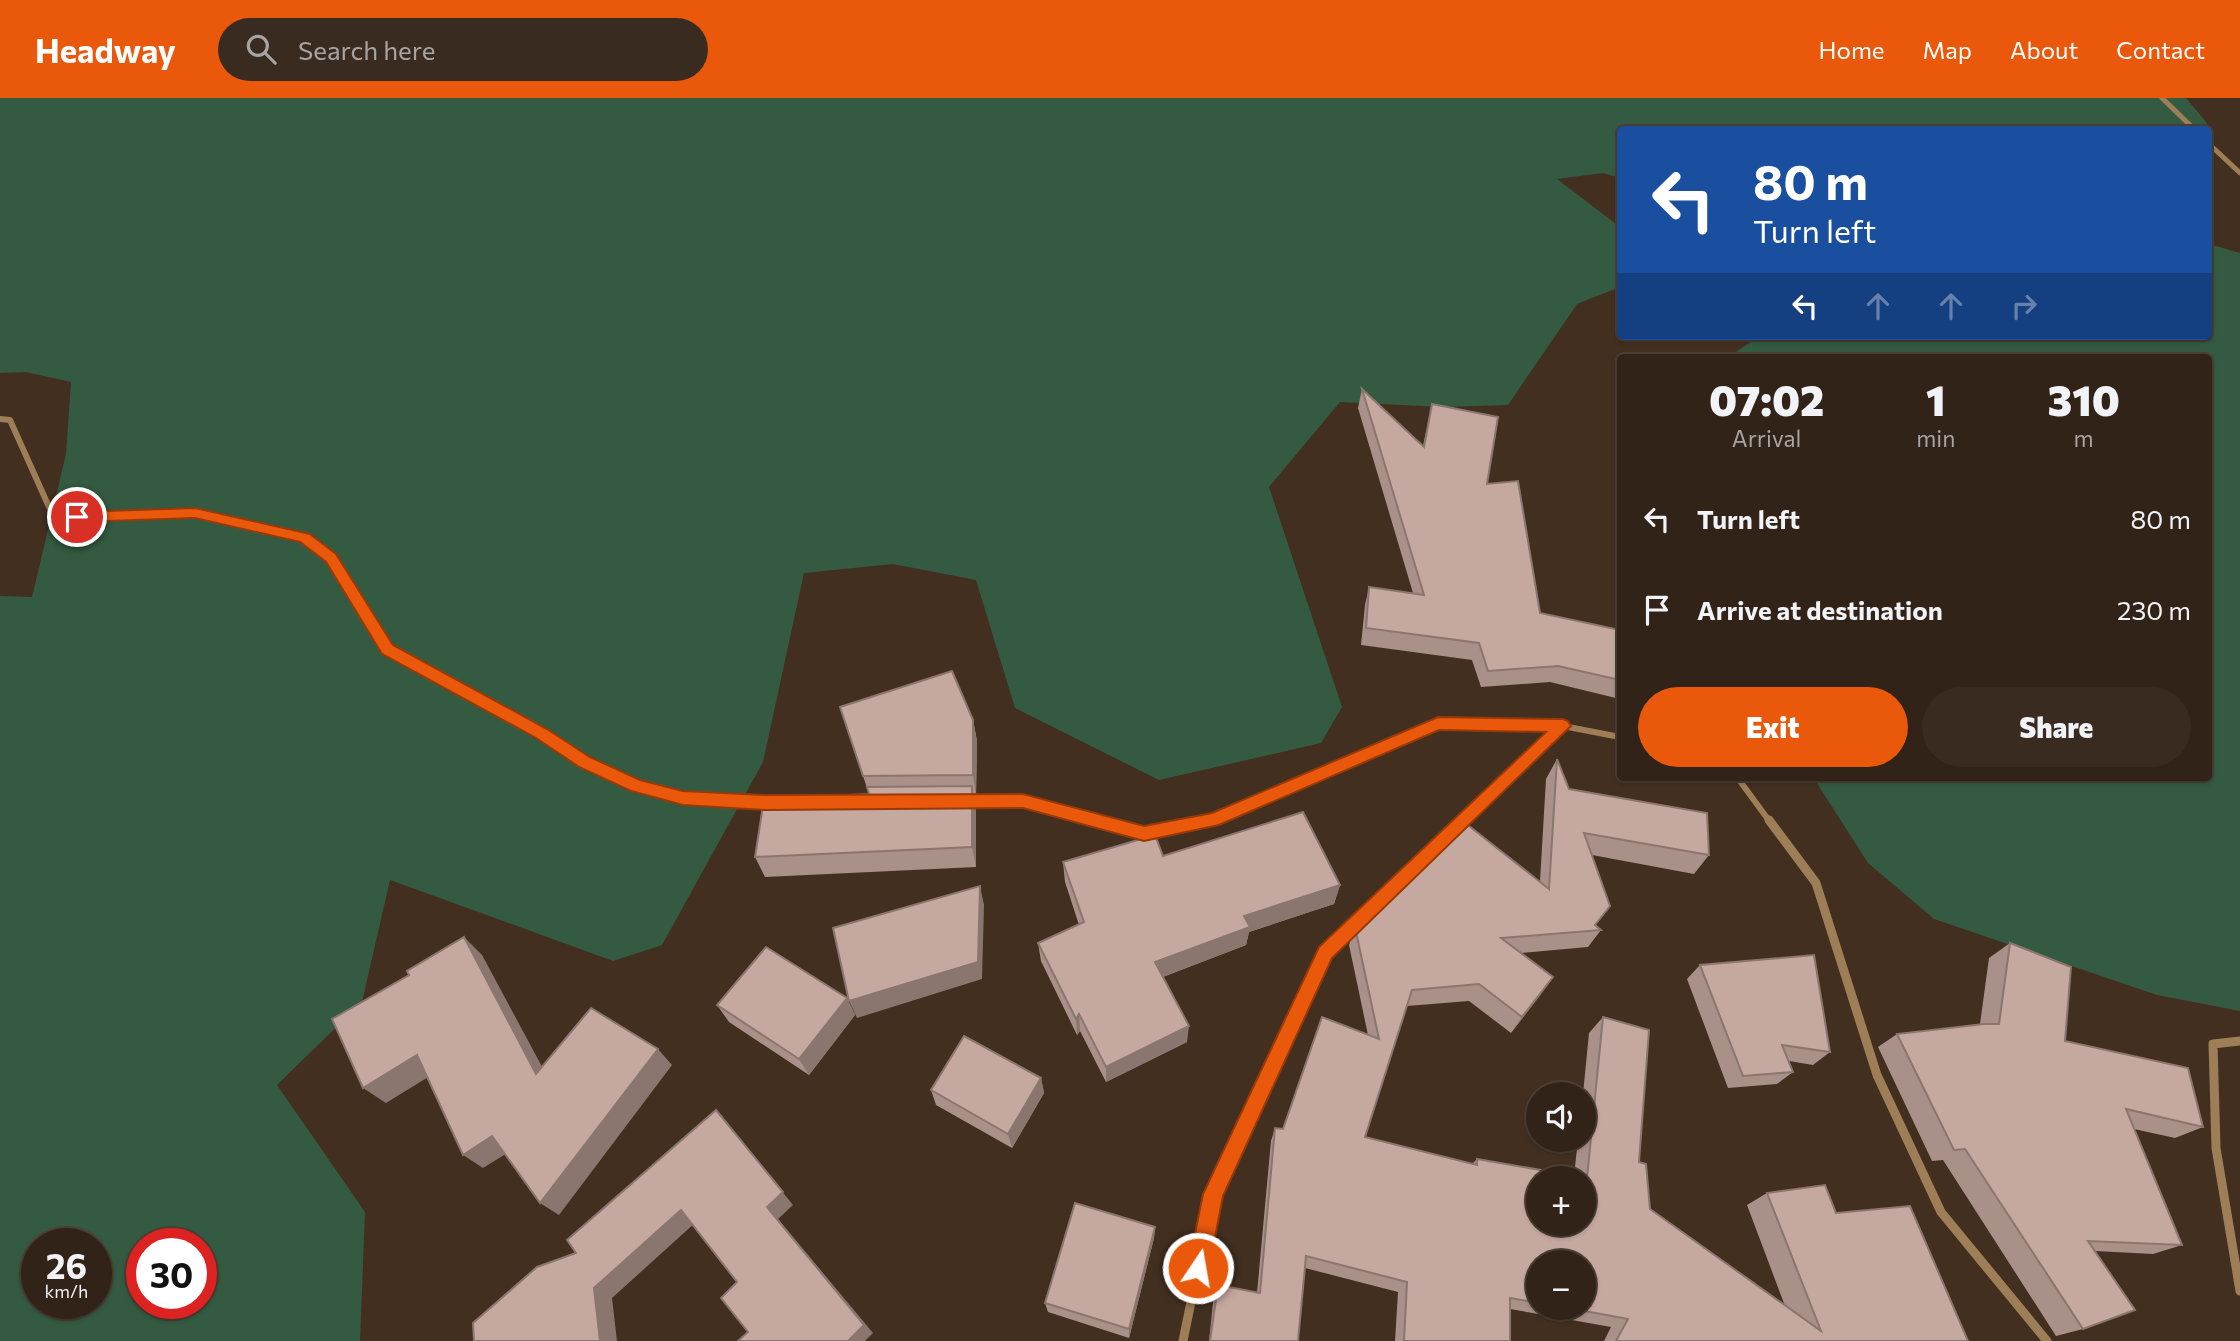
<!DOCTYPE html>
<html lang="en">
<head>
<meta charset="utf-8">
<style>
  :root { --surface:#322318; --page:#3a2b21; --text:#f1f3f6; --muted:#a8a4a2; --line:#4d4037; --accent:#ea580c }
  body { margin:0; font-family:Commissioner,sans-serif; background:var(--page); color:var(--text); height:100vh; display:flex; flex-direction:column; font-size:26px; white-space:nowrap }
  * { box-sizing:border-box; margin:0 }
  p { font-size:23px; color:var(--muted) }
  .icon { flex:none; width:38px; height:38px; fill:none; stroke:currentColor; stroke-width:2; stroke-linecap:round; stroke-linejoin:round }
  .map { position:relative; flex:1; overflow:hidden }
  .sheet { position:absolute; left:1617px; top:256px; width:595px; height:427px; display:flex; flex-direction:column; background:var(--surface); border-radius:7px; box-shadow:0 2px 5px #0004,0 0 0 2px var(--line) }
  .sheet>* { flex:none }
  .banner { position:absolute; left:1617px; top:28px; width:595px; height:214px; border-radius:7px; box-shadow:0 2px 5px #0004,0 0 0 2px var(--line); background:#1a4fa0; color:#fff; overflow:hidden }
  .tools { position:absolute; left:1526px; top:984px; display:grid; gap:14px }
  .tools a { display:grid; place-items:center; width:70px; height:70px; border-radius:50%; background:var(--surface); box-shadow:0 2px 5px #0004,0 0 0 2px var(--line); font-size:35px }
  .speed { position:absolute; left:21px; top:1130px; display:flex; gap:14px; font-size:35px; font-weight:700; text-align:center }
  .speed>* { display:grid; place-content:center; width:91px; height:91px; border-radius:50%; background:var(--surface); box-shadow:0 2px 5px #0004,0 0 0 2px var(--line); line-height:1 }
  .speed small { font-size:18px; font-weight:400 }
  .speed .limit { border:10px solid #d22; background:#fff; color:#111 }
  .pin { position:absolute; display:grid; place-items:center; width:60px; height:60px; color:#fff; margin:-30px; border:4px solid #fff; border-radius:50%; box-shadow:0 2px 7px #0007 }
  .me { position:absolute; width:77px; margin:-38px; rotate:12deg; stroke-linejoin:round; filter:drop-shadow(0 0 5px #0008) }
  .turn { display:flex; align-items:center; gap:24px; height:147px; padding:0 21px; font-size:32px }
  .turn .icon { width:91px; height:91px; stroke-width:2.5 }
  .turn b { display:block; font-size:49px; line-height:60px }
  .lanes { display:flex; align-items:center; height:66px; padding:0 21px; background:#0003; justify-content:center; gap:35px; direction:ltr }
  .lanes .off { opacity:.35 }
  .eta { display:flex; justify-content:space-evenly; align-items:center; height:119px; text-align:center }
  .eta b { font-size:42px; font-weight:800; line-height:49px }
  .primary-button { display:flex; gap:14px; margin-top:auto; padding:14px 21px }
  .primary-button a { flex:1; height:80px; border-radius:42px; background:var(--accent); color:#fff; font-size:28px; font-weight:800; line-height:80px; text-align:center }
  .primary-button a+a { background:var(--page); color:var(--text) }
  ul { padding:0; list-style:none }
  li { display:flex; align-items:center; gap:21px; height:91px; padding:0 21px }
  li div { flex:1 }
  li b { display:block; font-size:26px }
  li em { font-style:normal }
  header { display:flex; align-items:center; gap:42px; box-sizing:border-box; height:98px; padding:0 35px; background:var(--accent); color:#fff }
  header strong { font-size:33px }
  nav { display:flex; gap:38px; margin-inline-start:auto; font-size:24px }
  .search { width:490px; height:63px; background:var(--page); display:flex; align-items:center; gap:18px; box-sizing:border-box; padding:0 24px; border-radius:38px; color:var(--muted); font-size:26px }
  .map>svg:first-child { display:block }
</style>
</head>
<body>
<header>
<strong>Headway</strong>
<div class="search"><svg class="icon" aria-label="search" viewBox="0 0 24 24"><circle cx="10" cy="10" r="6"/><path d="M15 15l6 6"/></svg>Search here</div>
<nav><a>Home</a><a>Map</a><a>About</a><a>Contact</a></nav>
</header>
<div class="map">
<svg width="2240" height="1243" viewBox="0 0 2240 1243">
  <rect width="100%" height="100%" fill="#422f20"/>
  <g fill="#345b41" fill-rule="evenodd">
    <path d="M0,0H2186L2207,25L2204,32H1620V80L1603,75L1557,81L1620,129V189L1577,206L1508,307L1442,309L1340,304L1269,389L1342,609L1321,645L1159,682L1015,610L976,482L893,466L804,475L763,664L662,847L613,863L390,782L362,904L277,987L365,1114L360,1243H0V498L32,499L66,356L71,284L26,274L0,275ZM37,1146H96V1206H37ZM142,1146H201V1206H142Z"/>
    <polygon points="2209,146 2240,155 2240,913 2157,897 1934,821 1868,765 1813,679 2208,679 2208,259 1729,259 1759,238 2208,238"/>
  </g>
  <g fill="none" stroke-linecap="round" stroke-linejoin="round">
    <g stroke="#9e7e56" stroke-width="5">
      <polyline points="2162,0 2195,32"/>
      <polyline points="2208,45 2240,75"/>
    </g>
    <g stroke="#9e7e56" stroke-width="6">
      <polyline points="0,321 10,322 54,420 195,415 304,440 331,460 387,551 542,636 584,664 637,688 683,700 772,704"/>
      <polyline points="1737,679 1770,724"/>
      <polyline points="966,703 1023,703 1102,724"/>
      <polyline points="1204,724 1438,625 1563,628 1620,639"/>
      <polyline points="1463,724 1563,628"/>
    </g>
    <g stroke="#9e7e56" stroke-width="9">
      <polyline points="1095,722 1144,735 1213,722"/>
      <polyline points="1769,722 1816,785 1877,977 1941,1114 2047,1243"/>
      <polyline points="2240,943 2213,946 2216,1050 2240,1193"/>
      <polyline points="1183,1243 1213,1096 1326,854 1464,722"/>
    </g>
  </g>
  <g fill="#a99089" fill-rule="evenodd">
    <polygon points="1362,291 1423,348 1432,306 1487,386 1540,515 1620,532 1620,601 1550,584 1481,589 1472,562 1361,547 1365,507 1369,489 1413,495 1358,310"/>
    <polygon points="840,609 973,622 977,643 976,698 974,698 976,709 976,769 765,779 755,759 869,696"/>
    <path d="M1557,661L1569,691L1709,757L1694,776L1592,757L1595,827L1601,832L1588,849L1521,855L1541,896L1511,935L1469,903L1407,908L1365,1039L1472,1066L1477,1061L1574,1078L1578,1041H1584L1583,996L1589,935L1603,919L1650,1111L1785,1208L1747,1107L1767,1095L1836,1115L1968,1243H1604L1611,1229L1510,1211V1243H1395L1398,1194L1305,1170L1298,1243H1209L1214,1196L1218,1187L1257,1195L1271,1043L1275,1030L1283,1031L1368,937L1349,847L1355,829L1540,783L1546,681ZM1538,1164L1584,1209H1538Z"/>
    <polygon points="1163,758 1340,787 1334,806 1249,834 1246,847 1163,879 1187,944 1106,984 1080,933 1077,937 1041,863 1038,845 1079,827 1065,784 1063,764"/>
    <polygon points="2010,845 2065,943 2203,1029 2175,1040 2134,1031 2182,1147 2153,1156 2095,1153 2083,1231 2056,1238 1943,1062 1932,1063 1878,949 1897,936 1980,926 1989,860"/>
    <polygon points="1700,867 1830,954 1813,967 1789,963 1793,974 1777,986 1728,990 1687,881"/>
    <polygon points="847,900 855,917 809,977 729,924 717,907"/>
    <polygon points="1041,980 1044,995 1012,1050 936,1007 931,992"/>
    <polygon points="1155,1129 1154,1140 1129,1240 1048,1214 1045,1205"/>
  </g>
  <g fill="#8a766f">
    <polygon points="973,622 977,643 976,698 973,677"/>
    <polygon points="972,688 976,709 976,769 972,749"/>
    <polygon points="1340,787 1334,806 1249,834 1246,847 1154,882 1155,864 1244,818"/>
    <polygon points="980,788 984,807 982,881 857,920 849,903"/>
    <polygon points="464,839 482,857 554,991 536,976"/>
    <polygon points="1553,879 1541,896 1511,935 1522,919"/>
    <polygon points="847,900 855,917 809,977 799,961"/>
    <polygon points="1079,916 1080,933 1077,937 1076,921"/>
    <polygon points="1189,928 1187,944 1106,984 1106,969"/>
    <polygon points="658,951 672,967 559,1117 540,1105"/>
    <polygon points="417,957 438,973 386,1005 363,990"/>
    <polygon points="1041,980 1044,995 1012,1050 1008,1036"/>
    <polygon points="716,1012 793,1107 778,1121 873,1235 865,1243 848,1243 767,1109"/>
    <polygon points="492,1038 512,1052 483,1070 463,1057"/>
    <polygon points="681,1112 696,1124 612,1200 617,1243 600,1243 594,1190"/>
    <polygon points="1155,1129 1154,1140 1129,1240 1129,1231"/>
  </g>
  <g fill="#c5a89f" stroke="#8a766f" stroke-width="2" fill-rule="evenodd">
    <polygon points="1362,291 1424,349 1432,306 1498,319 1487,386 1518,383 1540,515 1620,532 1620,582 1558,568 1488,573 1479,545 1366,530 1369,489 1424,497"/>
    <polygon points="952,573 973,622 973,677 863,678 840,609"/>
    <path d="M1557,661L1569,691L1707,715L1709,757L1584,735L1610,808L1595,827L1601,832L1501,840L1553,879L1522,919L1479,886L1412,892L1365,1039L1477,1067V1061L1587,1080L1603,919L1649,932L1639,1064L1646,1066L1650,1111L1821,1233L1767,1095L1825,1087L1836,1115L1910,1108L1968,1243H1616L1628,1221L1563,1209H1584V1164H1538V1205L1510,1200V1243H1404L1407,1184L1306,1158L1298,1243H1210L1218,1187L1260,1195L1275,1030L1283,1031L1322,919L1379,941L1355,829L1464,724L1549,791ZM1538,1080H1584V1125H1538Z"/>
    <polygon points="972,688 972,749 755,759 764,701 869,696 867,689"/>
    <polygon points="1303,714 1340,787 1244,818 1250,829 1155,864 1189,928 1106,969 1079,916 1076,921 1038,845 1084,824 1063,764 1155,737 1163,758"/>
    <polygon points="980,788 978,864 849,903 833,830"/>
    <polygon points="464,839 536,976 591,910 658,951 540,1105 492,1038 463,1057 417,957 363,990 332,921 409,877 407,873"/>
    <polygon points="2010,845 2071,869 2065,943 2188,970 2203,1029 2126,1011 2182,1147 2088,1143 2135,1212 2083,1231 1965,1051 1954,1052 1897,936 1984,926 1999,926"/>
    <polygon points="766,849 847,900 799,961 717,907"/>
    <polygon points="1814,857 1830,954 1782,947 1793,974 1743,978 1700,867"/>
    <polygon points="964,938 1041,980 1008,1036 931,992"/>
    <polygon points="716,1012 783,1094 767,1109 864,1227 848,1243 738,1243 748,1234 721,1200 737,1184 681,1112 594,1190 600,1243 474,1243 473,1225 537,1169 576,1155 567,1142"/>
    <polygon points="1075,1105 1155,1129 1129,1231 1045,1205"/>
  </g>
  <polygon fill="#ea580c" stroke="#983908" stroke-width="2" points="195,410 310,436 336,456 393,547 547,631 590,659 640,682 683,693 765,697 1023,696 1144,728 1212,715 1438,619 1563,621 1568,623 1571,628 1332,860 1223,1098 1209,1170 1206,1177 1198,1180 1191,1177 1188,1170 1203,1096 1319,849 1546,634 1439,632 1219,727 1144,743 1023,710 765,712 683,707 631,693 579,669 536,640 382,556 326,464 300,444 195,420 77,424 70,419 77,414"/>
</svg>
<div class="tools">
<a><svg class="icon" aria-label="sound" viewBox="0 0 24 24"><path d="M4 9h4l5-4v14l-5-4H4zM17 9q2 3 0 6"/></svg></a>
<a>+</a>
<a>−</a>
</div>
<div class="speed"><div>26<small>km/h</small></div><div class="limit">30</div></div>
<div class="pin" style="left:77px;top:419px;background:#d93025"><svg class="icon" aria-label="arrive" viewBox="0 0 24 24"><path d="M6 21V4h12l-3 4 3 4H6"/></svg></div>
<svg class="me" style="left:1198px;top:1170px" viewBox="-20 -20 40 40"><circle r="17" fill="#ea580c" stroke="#fff" stroke-width="3"/><path d="M0-11L8 9 0 5-8 9z" fill="#fff"/></svg>
<div class="banner">
<div class="turn"><svg class="icon" aria-label="left" viewBox="0 0 24 24"><path d="M17 20v-9H6M10 6l-5 5 5 5"/></svg><div><b>80 m</b>Turn left</div></div>
<div class="lanes"><svg class="icon" aria-label="left" viewBox="0 0 24 24"><path d="M17 20v-9H6M10 6l-5 5 5 5"/></svg><svg class="icon off" aria-label="ahead" viewBox="0 0 24 24"><path d="M12 20V5M6 11l6-6 6 6"/></svg><svg class="icon off" aria-label="ahead" viewBox="0 0 24 24"><path d="M12 20V5M6 11l6-6 6 6"/></svg><svg class="icon off" aria-label="right" viewBox="0 0 24 24"><path d="M7 20v-9h11M14 6l5 5-5 5"/></svg></div>
</div>
<section class="sheet">
<div class="eta">
<div><b>07:02</b><p>Arrival</p></div>
<div><b>1</b><p>min</p></div>
<div><b>310</b><p>m</p></div>
</div>
<ul>
<li><svg class="icon" aria-label="left" viewBox="0 0 24 24"><path d="M17 20v-9H6M10 6l-5 5 5 5"/></svg><div><b>Turn left</b></div><em>80 m</em></li>
<li><svg class="icon" aria-label="arrive" viewBox="0 0 24 24"><path d="M6 21V4h12l-3 4 3 4H6"/></svg><div><b>Arrive at destination</b></div><em>230 m</em></li>
</ul>
<div class="primary-button"><a>Exit</a><a>Share</a></div>
</section>
</div>
</body>
</html>
